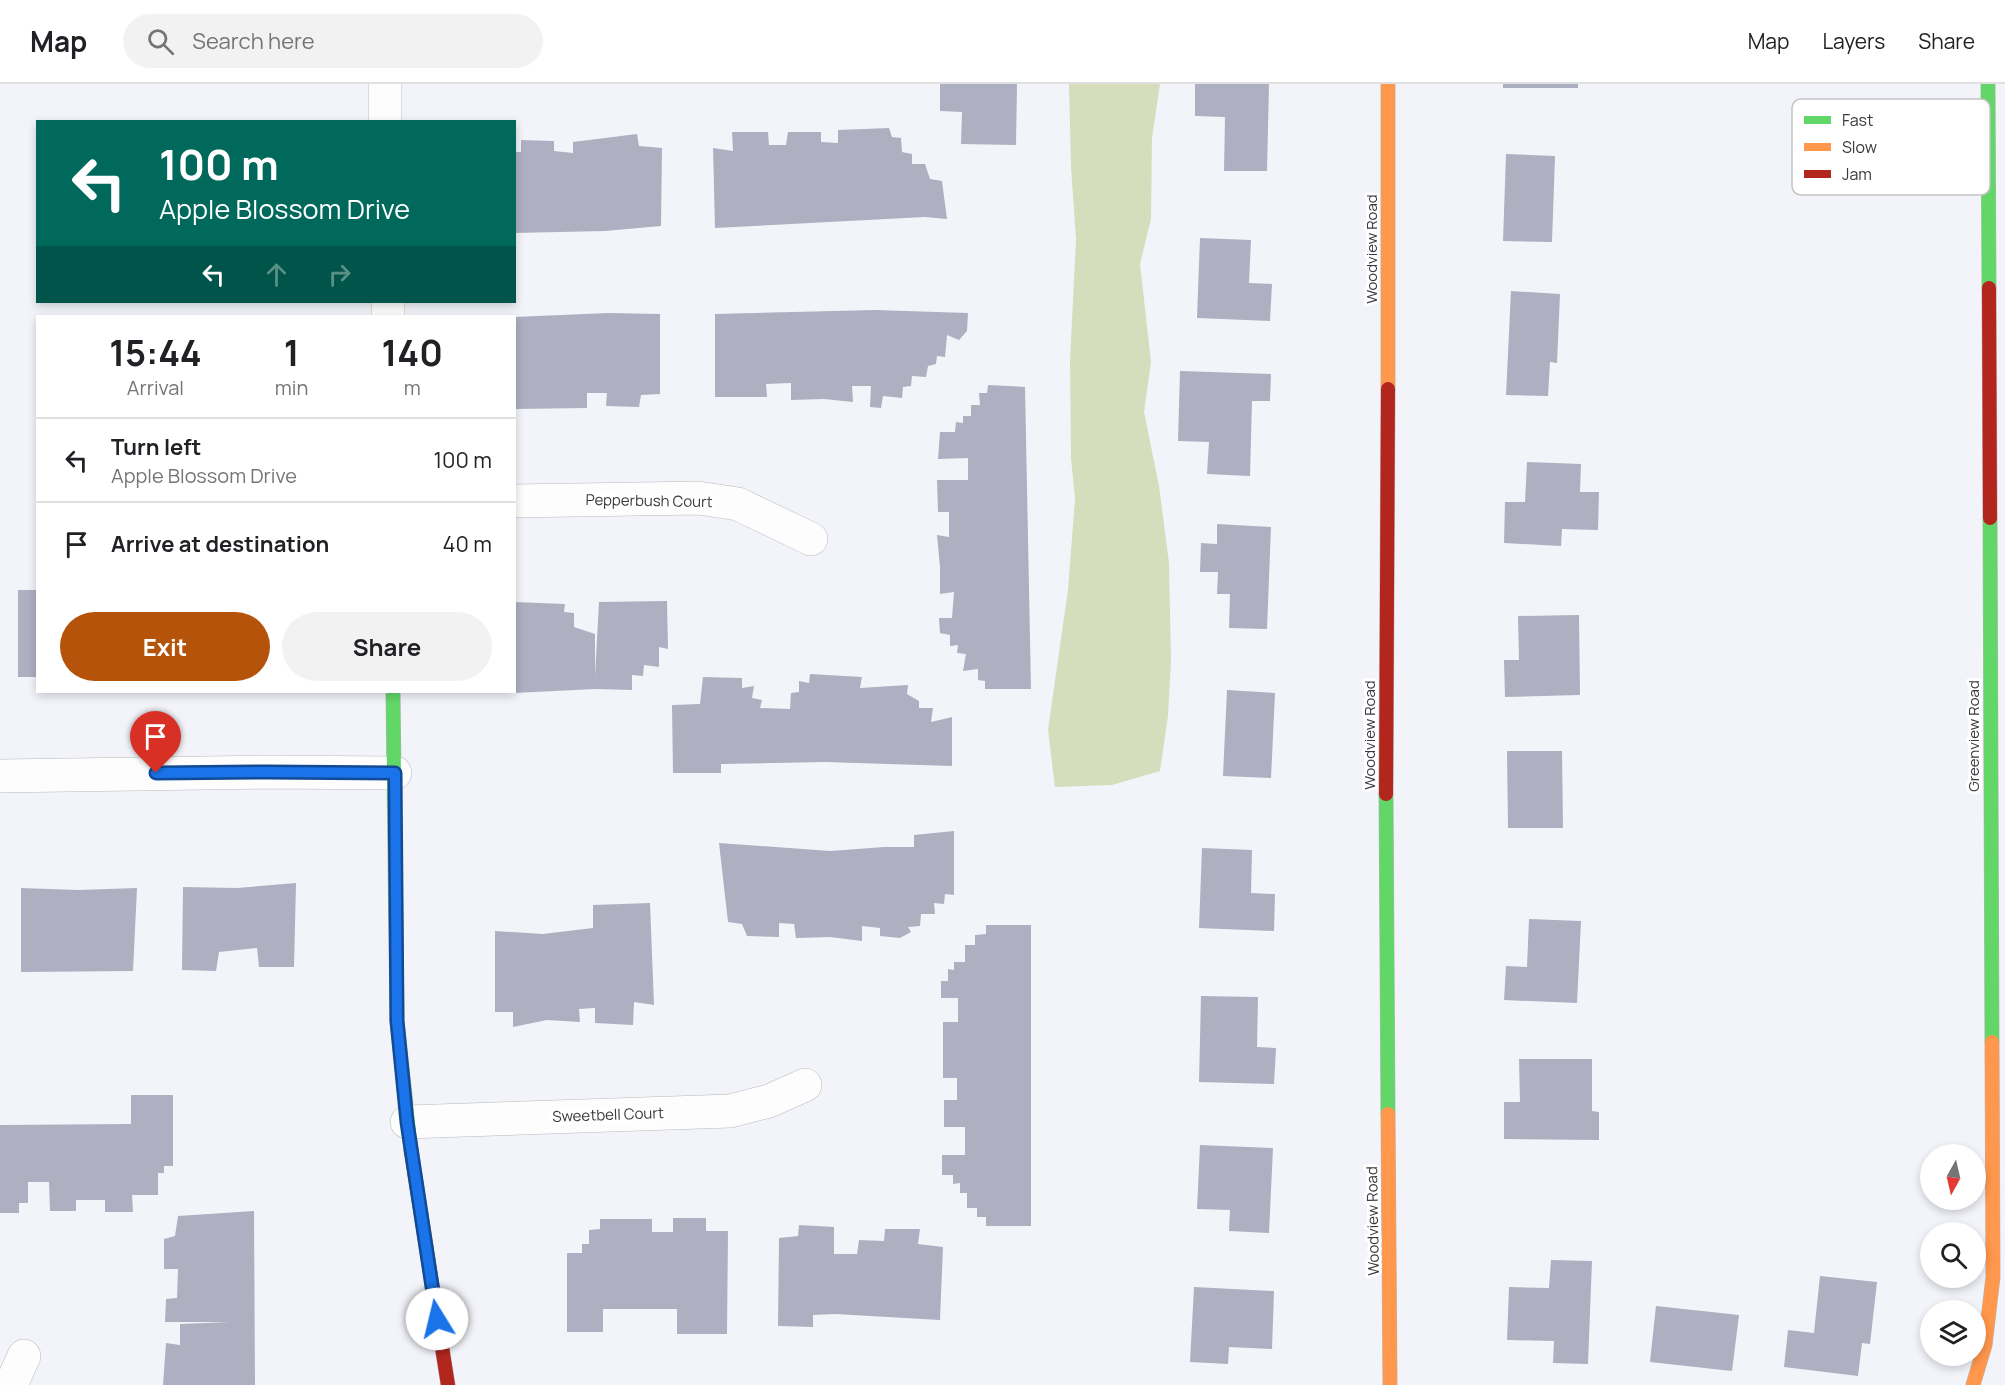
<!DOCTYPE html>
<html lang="en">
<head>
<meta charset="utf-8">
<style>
  :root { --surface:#fff; --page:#f2f2f2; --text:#202124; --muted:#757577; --line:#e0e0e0; --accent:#b45309 }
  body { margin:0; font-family:Manrope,sans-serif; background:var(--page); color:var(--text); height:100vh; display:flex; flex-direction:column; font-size:22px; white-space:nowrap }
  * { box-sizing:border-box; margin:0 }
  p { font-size:20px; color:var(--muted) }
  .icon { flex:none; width:33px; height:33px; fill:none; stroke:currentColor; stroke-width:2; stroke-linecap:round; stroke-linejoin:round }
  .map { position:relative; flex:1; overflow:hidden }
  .panel { position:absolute; left:36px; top:231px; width:480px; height:378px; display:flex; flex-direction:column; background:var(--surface); border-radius:0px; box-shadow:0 3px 9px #0003 }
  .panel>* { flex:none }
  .banner { position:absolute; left:36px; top:36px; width:480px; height:183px; border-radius:0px; box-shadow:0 3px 9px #0003; background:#00695c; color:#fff; overflow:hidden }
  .needle { width:39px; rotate:188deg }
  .fabs { position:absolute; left:1920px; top:1060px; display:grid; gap:12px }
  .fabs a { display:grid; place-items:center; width:66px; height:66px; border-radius:50%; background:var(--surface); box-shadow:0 3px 9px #0003; font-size:30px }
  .pin { position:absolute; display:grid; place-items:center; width:51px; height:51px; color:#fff; margin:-62px -26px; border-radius:50% 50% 50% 0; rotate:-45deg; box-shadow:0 0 6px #0007 }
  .pin .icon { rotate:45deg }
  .me { position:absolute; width:66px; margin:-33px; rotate:351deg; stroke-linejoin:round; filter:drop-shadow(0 0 4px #0008) }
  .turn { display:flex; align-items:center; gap:21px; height:126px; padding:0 24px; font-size:27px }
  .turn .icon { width:78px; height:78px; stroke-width:2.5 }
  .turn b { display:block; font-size:42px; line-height:51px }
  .lanes { display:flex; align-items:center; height:57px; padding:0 24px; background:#0003; justify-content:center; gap:30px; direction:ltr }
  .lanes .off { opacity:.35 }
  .eta { display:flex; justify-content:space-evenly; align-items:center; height:102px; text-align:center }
  .eta b { font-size:36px; font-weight:700; line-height:42px }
  .action { display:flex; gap:12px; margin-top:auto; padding:12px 24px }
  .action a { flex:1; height:69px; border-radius:36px; background:var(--accent); color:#fff; font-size:24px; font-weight:700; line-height:69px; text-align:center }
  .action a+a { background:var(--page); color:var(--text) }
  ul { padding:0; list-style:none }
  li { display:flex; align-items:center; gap:18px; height:84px; padding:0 24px; border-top:2px solid var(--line) }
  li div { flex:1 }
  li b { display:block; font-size:22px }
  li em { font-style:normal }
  header { display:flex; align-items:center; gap:36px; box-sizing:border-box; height:84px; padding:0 30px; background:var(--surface); border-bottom:2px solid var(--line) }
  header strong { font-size:28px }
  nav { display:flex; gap:33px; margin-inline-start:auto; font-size:21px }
  .search { width:420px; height:54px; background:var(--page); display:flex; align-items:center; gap:15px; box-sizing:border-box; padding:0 21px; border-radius:33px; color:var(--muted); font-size:22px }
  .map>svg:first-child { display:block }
</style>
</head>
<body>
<header>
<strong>Map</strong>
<div class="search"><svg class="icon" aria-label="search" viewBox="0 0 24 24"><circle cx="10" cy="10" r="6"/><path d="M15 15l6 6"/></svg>Search here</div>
<nav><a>Map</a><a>Layers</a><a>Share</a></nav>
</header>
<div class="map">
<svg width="2005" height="1301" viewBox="0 0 2005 1301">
  <rect width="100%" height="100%" fill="#f3f4fa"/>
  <polygon fill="#d6ddbc" points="1069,0 1160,0 1152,54 1151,135 1140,180 1151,278 1144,328 1159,402 1169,479 1171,577 1168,632 1160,687 1112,701 1055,703 1048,646 1068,506 1075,415 1071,374 1070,277 1076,155 1071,83"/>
  <g fill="#aeafc1">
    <polygon points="940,0 1017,0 1016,61 961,60 962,28 940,27"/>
    <polygon points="1195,0 1269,0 1267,87 1224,87 1225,33 1195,32"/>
    <rect x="1503" y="0" width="75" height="4"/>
    <polygon points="889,44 892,53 901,54 902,68 912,70 912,80 925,80 930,95 942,97 947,135 925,133 715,144 713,64 733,67 732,48 768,48 769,61 786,61 788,48 821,48 821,58 838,59 838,46"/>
    <polygon points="637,50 639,62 662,64 661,142 605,147 514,149 514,68 521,68 521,56 554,57 554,67 573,69 573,58"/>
    <polygon points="1506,70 1555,72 1552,158 1503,157"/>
    <polygon points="1200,154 1251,156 1249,199 1272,200 1270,237 1197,234"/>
    <polygon points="1511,207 1560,210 1557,279 1550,278 1548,312 1506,311"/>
    <polygon points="875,226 968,229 967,247 959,256 947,251 945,273 937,272 936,280 928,282 926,293 912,292 911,302 903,303 902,314 883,312 881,324 870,323 871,302 852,302 853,318 824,315 791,316 791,299 766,300 767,313 715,313 715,230"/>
    <polygon points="608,229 660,230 660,310 641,311 639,323 606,322 607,309 587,309 587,324 514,325 514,233"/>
    <polygon points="1180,287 1271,290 1270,317 1252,317 1250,392 1207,390 1209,358 1178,357"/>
    <polygon points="988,301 1025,303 1031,605 985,605 985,597 978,596 978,585 963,587 966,570 957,569 958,561 950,562 950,551 940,549 939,534 952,534 954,508 940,510 940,483 937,451 949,453 949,428 938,428 937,396 968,396 968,374 938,375 940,348 955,348 956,338 963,339 963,332 971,332 971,321 980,321 979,309 987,309"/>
    <polygon points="1527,378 1581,380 1580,408 1599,408 1598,446 1562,445 1561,462 1504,459 1505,418 1525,418"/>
    <polygon points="1217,440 1271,443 1267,545 1229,544 1230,510 1217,510 1218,488 1200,488 1201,459 1217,460"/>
    <rect x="18" y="506" width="20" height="87"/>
    <polygon points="667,517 668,565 659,563 659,583 644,581 643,592 632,591 632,606 595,605 514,609 514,518 565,520 564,528 574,529 574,543 595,550 595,592 599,518"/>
    <polygon points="1579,531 1580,611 1505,613 1504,576 1519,576 1518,532"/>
    <polygon points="810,590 862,593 860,604 908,601 907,610 919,617 919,624 933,624 931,638 952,633 952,682 825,678 721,680 721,689 673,689 672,621 700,620 703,593 742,594 742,604 754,602 752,614 762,616 760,624 790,625 791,609 799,608 799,597 809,599"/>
    <polygon points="1227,606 1275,609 1271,694 1223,692"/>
    <polygon points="1507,667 1562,667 1563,744 1508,744"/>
    <polygon points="954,747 954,811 945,810 944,820 934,819 935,830 921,830 920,842 908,843 911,848 900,854 880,852 880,844 862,842 862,857 830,853 796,854 794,840 779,839 779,853 747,852 742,840 728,838 719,759 830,767 884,763 914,763 914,751"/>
    <polygon points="1202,764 1252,766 1251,809 1275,810 1274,847 1199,844"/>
    <polygon points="296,799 294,883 259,883 257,864 219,868 216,887 182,886 183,803 237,804"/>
    <polygon points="21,804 78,806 137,804 133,887 21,888"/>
    <polygon points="650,819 654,921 634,918 633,941 595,939 595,924 579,925 580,938 547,936 513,943 513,928 495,928 495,847 543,850 593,844 593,821"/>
    <polygon points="1529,835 1581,837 1577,919 1504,916 1506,882 1527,883"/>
    <polygon points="986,841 1031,841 1031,1142 986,1142 986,1133 977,1133 977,1124 967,1124 967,1109 960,1109 960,1099 953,1100 953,1091 942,1091 942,1071 965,1071 965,1043 944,1043 944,1016 957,1016 957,994 943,994 943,938 958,938 958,914 941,914 941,897 948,897 948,885 954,886 954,878 965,878 965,861 975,861 975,851 986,850"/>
    <polygon points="1201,912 1258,913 1257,963 1276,964 1274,1000 1199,998"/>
    <polygon points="1519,975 1592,975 1592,1027 1599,1028 1599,1056 1504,1055 1504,1018 1520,1018"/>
    <polygon points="131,1011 173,1011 173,1082 164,1082 164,1089 158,1089 158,1111 132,1111 133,1128 105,1128 105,1116 76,1116 76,1127 50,1127 49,1098 28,1098 28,1119 19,1119 19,1129 0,1129 0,1041 131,1040"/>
    <polygon points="1200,1061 1273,1064 1269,1149 1229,1147 1230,1126 1197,1125"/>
    <polygon points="254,1127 255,1301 163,1301 166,1259 180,1261 180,1240 230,1238 165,1238 166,1215 177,1214 178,1185 164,1185 164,1155 175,1152 178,1132"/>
    <polygon points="673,1134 706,1134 706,1147 728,1147 727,1250 677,1250 677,1225 603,1225 603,1248 567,1248 567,1169 582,1169 582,1160 589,1160 589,1146 600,1145 600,1135 652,1135 652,1148 673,1148"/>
    <polygon points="799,1141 834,1143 834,1170 857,1170 859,1156 884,1157 885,1145 920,1145 918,1160 943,1163 940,1236 835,1230 813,1231 813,1243 778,1242 779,1154 798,1152"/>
    <polygon points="1551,1176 1592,1177 1588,1280 1553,1279 1554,1257 1507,1256 1509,1203 1549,1204"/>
    <polygon points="1820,1192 1877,1198 1870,1260 1862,1259 1858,1292 1784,1283 1788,1246 1814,1249"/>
    <polygon points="1194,1203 1274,1207 1272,1265 1229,1263 1228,1280 1190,1278"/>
    <polygon points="1656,1222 1739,1231 1732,1287 1650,1278"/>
  </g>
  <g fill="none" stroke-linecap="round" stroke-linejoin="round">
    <g stroke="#b8b9be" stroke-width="34">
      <g id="street">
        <polyline points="385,0 385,38"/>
        <polyline points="388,218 388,232"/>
        <polyline points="514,417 698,414 738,420 811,455"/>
        <polyline points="0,692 267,688 395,689"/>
        <polyline points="407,1038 730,1027 769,1017 805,1001"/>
        <polyline points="11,1301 24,1272"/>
      </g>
    </g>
    <g stroke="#b8b9be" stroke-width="15">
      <g id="fast">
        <polyline points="1988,0 1989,204"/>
        <polyline points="1990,434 1992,958"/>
        <polyline points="393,608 397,937 411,1067"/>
        <polyline points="1386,710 1388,1030"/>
      </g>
    </g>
    <g stroke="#b8b9be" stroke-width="15">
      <g id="slow">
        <polyline points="1388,0 1388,305"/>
        <polyline points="1388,1030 1390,1301"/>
        <polyline points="1973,1301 1985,1261 1993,1193 1992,958"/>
      </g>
    </g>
    <g stroke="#b8b9be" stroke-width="15">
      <g id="jam">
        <polyline points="1989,204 1990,434"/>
        <polyline points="1386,710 1388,305"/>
        <polyline points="411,1067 448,1301"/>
      </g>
    </g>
    <use href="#street" stroke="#fdfdfe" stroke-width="33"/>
    <use href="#fast" stroke="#63d668" stroke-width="14"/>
    <use href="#slow" stroke="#ff974d" stroke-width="14"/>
    <use href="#jam" stroke="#b3261e" stroke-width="14"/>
  </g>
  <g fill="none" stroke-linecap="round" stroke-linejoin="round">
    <g stroke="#114b97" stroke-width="15">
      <polyline id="route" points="156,689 267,688 395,689 397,937 407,1038 437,1235"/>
    </g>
    <use href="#route" stroke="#1a73e8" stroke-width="10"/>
  </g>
  <g text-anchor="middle" stroke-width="6" stroke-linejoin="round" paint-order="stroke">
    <g font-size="15" fill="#38383d" stroke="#fff">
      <text transform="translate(1372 165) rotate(-90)" y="5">Woodview Road</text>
      <text transform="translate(649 417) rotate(1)" y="5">Pepperbush Court</text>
      <text transform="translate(1370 651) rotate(-90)" y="5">Woodview Road</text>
      <text transform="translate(1974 652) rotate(-90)" y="5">Greenview Road</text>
      <text transform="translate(608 1031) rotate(-2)" y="5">Sweetbell Court</text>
      <text transform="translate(1373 1137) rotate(-91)" y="5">Woodview Road</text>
    </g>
  </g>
  <rect x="1792" y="15" width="198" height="96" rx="9" fill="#fff" stroke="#c3c3c5" stroke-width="1.5"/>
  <rect x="1804" y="32" width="27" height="8" fill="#63d668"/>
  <rect x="1804" y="59" width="27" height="8" fill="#ff974d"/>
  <rect x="1804" y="86" width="27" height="8" fill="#b3261e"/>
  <g font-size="16" fill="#38383d">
    <text x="1842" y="42">Fast</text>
    <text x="1842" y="69">Slow</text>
    <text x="1842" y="96">Jam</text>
  </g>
</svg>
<div class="fabs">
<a><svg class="needle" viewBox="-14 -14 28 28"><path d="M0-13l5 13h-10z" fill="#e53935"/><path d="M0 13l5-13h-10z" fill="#757577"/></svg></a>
<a><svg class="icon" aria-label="search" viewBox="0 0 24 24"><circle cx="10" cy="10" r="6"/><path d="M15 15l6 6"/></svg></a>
<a><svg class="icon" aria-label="layers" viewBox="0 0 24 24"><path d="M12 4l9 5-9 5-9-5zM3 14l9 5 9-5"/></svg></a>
</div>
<div class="pin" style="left:156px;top:689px;background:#d93025"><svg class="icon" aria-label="arrive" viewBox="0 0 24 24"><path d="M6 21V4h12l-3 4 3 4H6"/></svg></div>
<svg class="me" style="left:437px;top:1235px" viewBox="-20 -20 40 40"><circle r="19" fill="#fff"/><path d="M0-13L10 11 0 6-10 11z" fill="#1a73e8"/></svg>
<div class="banner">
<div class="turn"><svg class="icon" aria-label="left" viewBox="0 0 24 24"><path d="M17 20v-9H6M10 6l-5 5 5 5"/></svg><div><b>100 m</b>Apple Blossom Drive</div></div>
<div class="lanes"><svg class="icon" aria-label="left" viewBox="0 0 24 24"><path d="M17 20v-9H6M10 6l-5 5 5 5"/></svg><svg class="icon off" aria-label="ahead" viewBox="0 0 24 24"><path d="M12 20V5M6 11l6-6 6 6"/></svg><svg class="icon off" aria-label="right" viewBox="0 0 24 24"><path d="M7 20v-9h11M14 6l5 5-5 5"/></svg></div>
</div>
<section class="panel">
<div class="eta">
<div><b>15:44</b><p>Arrival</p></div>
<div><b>1</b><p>min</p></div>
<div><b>140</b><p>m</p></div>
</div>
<ul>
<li><svg class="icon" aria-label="left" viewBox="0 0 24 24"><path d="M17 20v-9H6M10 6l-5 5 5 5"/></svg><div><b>Turn left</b><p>Apple Blossom Drive</p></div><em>100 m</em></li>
<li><svg class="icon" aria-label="arrive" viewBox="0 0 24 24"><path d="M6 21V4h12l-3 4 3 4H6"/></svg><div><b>Arrive at destination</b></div><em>40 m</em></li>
</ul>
<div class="action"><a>Exit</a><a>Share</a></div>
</section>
</div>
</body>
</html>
